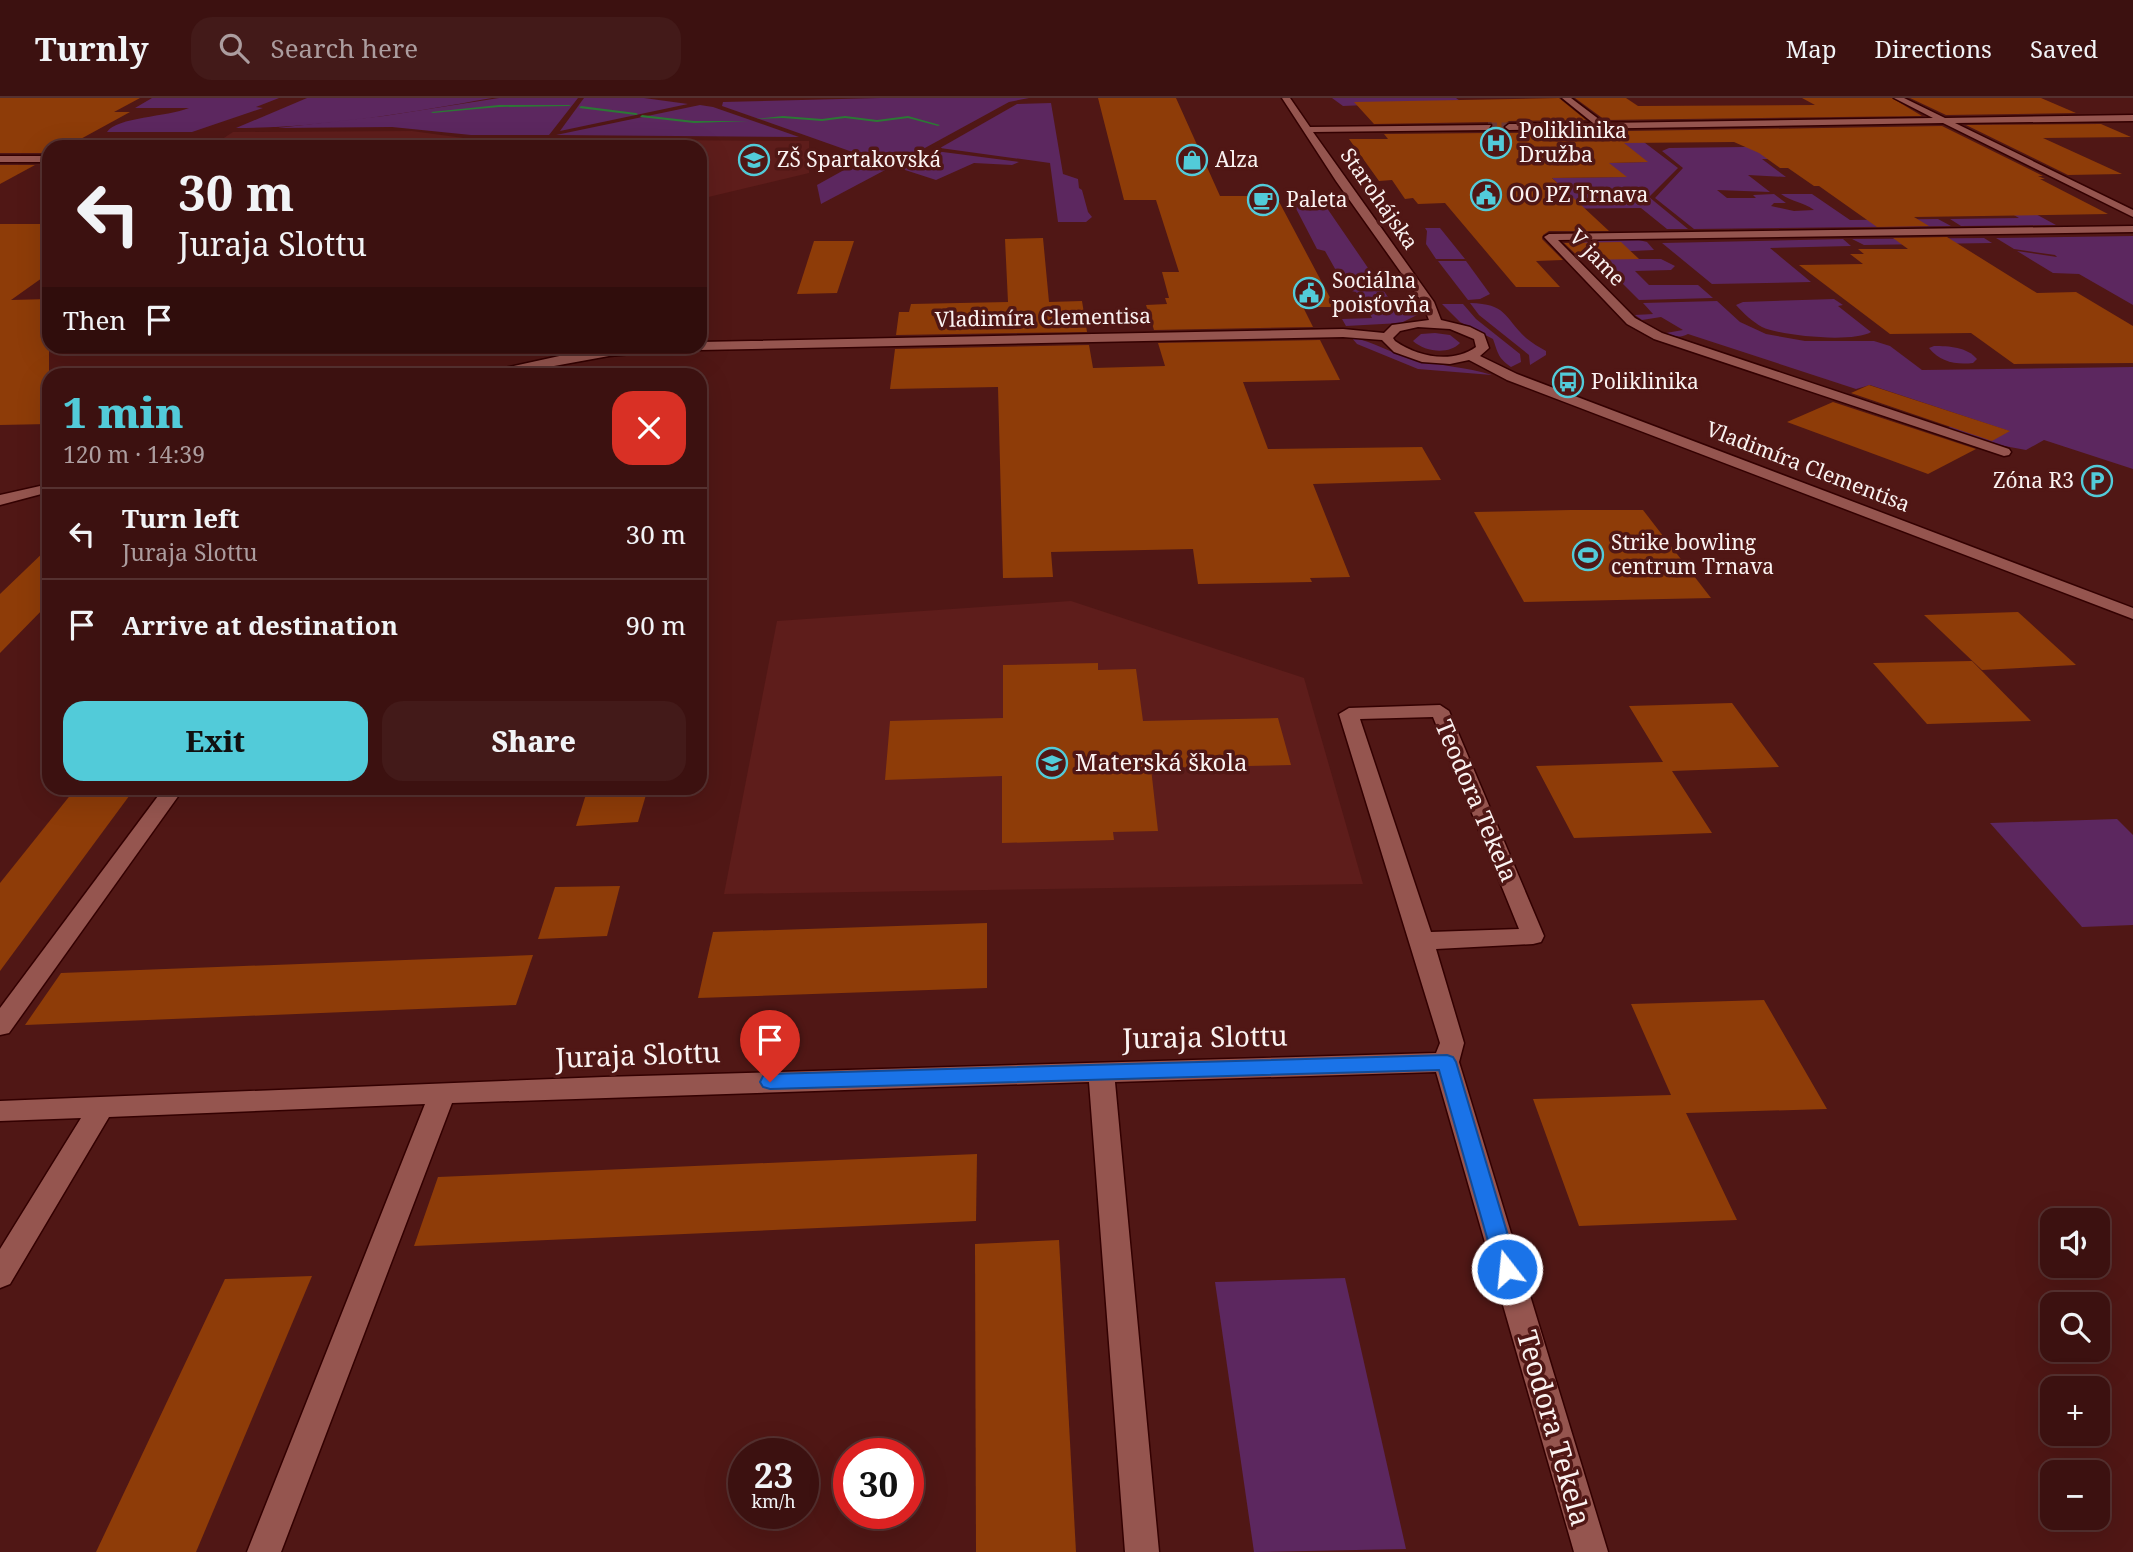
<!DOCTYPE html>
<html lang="en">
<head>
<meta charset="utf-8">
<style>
  :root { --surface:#3c1110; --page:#431a19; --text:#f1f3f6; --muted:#ac9d9f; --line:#553130; --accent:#52cbd9 }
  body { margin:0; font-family:"Noto Serif",serif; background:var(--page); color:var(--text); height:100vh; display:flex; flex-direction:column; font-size:26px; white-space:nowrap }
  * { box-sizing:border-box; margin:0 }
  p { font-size:23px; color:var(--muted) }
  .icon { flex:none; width:38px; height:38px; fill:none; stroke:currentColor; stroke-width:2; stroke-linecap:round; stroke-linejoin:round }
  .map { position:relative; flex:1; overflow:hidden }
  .side { position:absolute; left:42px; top:270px; width:665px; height:427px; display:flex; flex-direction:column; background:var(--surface); border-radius:21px; box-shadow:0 7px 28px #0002,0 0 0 2px var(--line) }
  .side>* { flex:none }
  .top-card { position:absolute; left:42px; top:42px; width:665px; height:214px; border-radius:21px; box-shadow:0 7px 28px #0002,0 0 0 2px var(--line); background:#3c1110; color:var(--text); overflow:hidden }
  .controls { position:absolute; left:2040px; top:1110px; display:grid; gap:14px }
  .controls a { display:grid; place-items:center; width:70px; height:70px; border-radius:14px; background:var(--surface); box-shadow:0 7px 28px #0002,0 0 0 2px var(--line); font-size:35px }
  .speed { position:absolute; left:728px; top:1340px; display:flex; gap:14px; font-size:35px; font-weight:700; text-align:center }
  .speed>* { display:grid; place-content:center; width:91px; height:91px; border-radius:50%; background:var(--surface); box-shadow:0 7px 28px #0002,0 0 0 2px var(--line); line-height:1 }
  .speed small { font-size:18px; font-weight:400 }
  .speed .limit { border:10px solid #d22; background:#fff; color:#111 }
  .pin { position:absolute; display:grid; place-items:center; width:60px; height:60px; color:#fff; margin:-72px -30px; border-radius:50% 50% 50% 0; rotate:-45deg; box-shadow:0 0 7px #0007 }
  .pin .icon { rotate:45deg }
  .me { position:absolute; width:77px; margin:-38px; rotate:344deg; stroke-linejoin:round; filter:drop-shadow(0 0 5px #0008) }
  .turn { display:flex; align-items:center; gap:24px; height:147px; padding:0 21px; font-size:32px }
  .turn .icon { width:91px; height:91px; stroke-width:2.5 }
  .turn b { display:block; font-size:49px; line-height:60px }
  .then { display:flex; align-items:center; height:66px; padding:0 21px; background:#0003; gap:14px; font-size:26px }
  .round { display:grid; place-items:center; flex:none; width:74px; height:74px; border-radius:21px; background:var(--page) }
  .summary { display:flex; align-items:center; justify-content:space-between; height:119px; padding:0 21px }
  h1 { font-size:42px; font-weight:800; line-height:52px; color:var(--accent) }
  .cta { display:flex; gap:14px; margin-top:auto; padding:14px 21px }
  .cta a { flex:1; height:80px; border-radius:21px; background:var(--accent); color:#111; font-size:28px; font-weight:800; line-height:80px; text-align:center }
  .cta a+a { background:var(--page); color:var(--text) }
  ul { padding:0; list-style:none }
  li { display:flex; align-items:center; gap:21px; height:91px; padding:0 21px; border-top:2px solid var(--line) }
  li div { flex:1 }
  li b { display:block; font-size:26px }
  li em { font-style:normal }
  header { display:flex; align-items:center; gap:42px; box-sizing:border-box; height:98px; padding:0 35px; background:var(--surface); border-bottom:2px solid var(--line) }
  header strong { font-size:33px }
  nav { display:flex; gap:38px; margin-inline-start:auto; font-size:24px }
  .search { width:490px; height:63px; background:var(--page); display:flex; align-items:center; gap:18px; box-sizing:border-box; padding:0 24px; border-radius:21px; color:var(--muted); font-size:26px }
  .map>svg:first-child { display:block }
</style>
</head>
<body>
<header>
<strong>Turnly</strong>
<div class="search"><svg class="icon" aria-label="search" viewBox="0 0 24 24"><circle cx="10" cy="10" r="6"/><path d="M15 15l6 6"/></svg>Search here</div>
<nav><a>Map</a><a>Directions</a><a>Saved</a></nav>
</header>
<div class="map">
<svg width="2133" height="1454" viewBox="0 0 2133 1454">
  <rect width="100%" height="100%" fill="#501715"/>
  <g fill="#5e1d1b">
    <polygon points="412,33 471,41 809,43 809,75 700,101 700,49 210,49 233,34"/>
    <polygon points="1071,503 1304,580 1363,786 724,796 777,523"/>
  </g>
  <g fill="#5c275f">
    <path d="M152,0H279L256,9L263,10L192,34H107C117,19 167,19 189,10H135Z"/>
    <path d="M307,0H492C408,15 321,30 236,30Z"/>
    <polygon points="499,0 578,0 549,37 471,37 392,29 277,30 384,18"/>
    <polygon points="584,0 644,0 688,6 560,33"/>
    <polygon points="880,0 1029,0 1009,4 892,68 722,8 723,4"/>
    <polygon points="1332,0 1456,0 1460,3 1343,8"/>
    <polygon points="1051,5 1063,76 1078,81 1079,90 1082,92 1088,114 1092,119 1086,124 1058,124 1050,65 940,50 1017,6"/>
    <polygon points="700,7 713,9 799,39 556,37"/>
    <polygon points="1632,35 1678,70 1649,99 1688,131 1667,131 1641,110 1533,111 1571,98 1552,80 1626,79 1570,66 1647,64 1553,51"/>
    <path d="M1958,46L1912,60L1762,61L1786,79L1748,77L1770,94L1717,92L1727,100H1756L1753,97L1774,96L1786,105H1774L1771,108L1794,113L1814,112C1803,104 1792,104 1781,96H1812L1850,122L1938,121L1951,128L1694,131L1655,100L1683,70L1662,53L1669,50Z"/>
    <polygon points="935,53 1019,64 1012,67 974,65 936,82 902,71"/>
    <polygon points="862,62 887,71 821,106 817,87"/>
    <polygon points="1990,91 2056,127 1961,128 1950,121 2019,120 1981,98"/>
    <polygon points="1289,97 1318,97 1390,202 1409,202 1366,207 1356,194 1347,192 1325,153 1317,151"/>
    <polygon points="1425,130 1440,130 1465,161 1436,161 1426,146 1427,133"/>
    <polygon points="2133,138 2133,207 2079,176 2053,175 2017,153 2057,159 2055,157 2014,151 1996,140"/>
    <polygon points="1631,140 1647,144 1654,152 1611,154 1618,161 1661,161 1675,168 1671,172 1635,173 1649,187 1698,187 1713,200 1639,202 1591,154 1571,145 1584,141"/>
    <polygon points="1984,140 1992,145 1864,147 1852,141"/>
    <polygon points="1843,141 1851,148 1770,150 1811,184 1712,186 1662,145"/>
    <polygon points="1438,163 1466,163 1490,196 1480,201 1468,202"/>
    <path d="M1834,201L1843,207L1838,208L1871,234C1853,245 1781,238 1762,229C1753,224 1743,215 1736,207L1743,204Z"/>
    <path d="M1717,203L1740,224L1766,236L1805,243H1874L1890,248L1922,272L2133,269V371L2044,342L2026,352L1999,347L1947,330L1952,327L1994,341L2009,333L1870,287L1856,291L1688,236C1679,240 1675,239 1666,235L1683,232L1661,219L1642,222L1635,217L1653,216L1643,205Z"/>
    <path d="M1470,205C1507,206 1503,218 1526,240C1532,245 1539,249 1546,253V257L1530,267L1529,257L1479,217Z"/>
    <polygon points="1413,206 1417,211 1417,217 1401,225 1346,228 1342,221 1372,220 1368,212"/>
    <path d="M1442,206H1463L1476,221L1520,256L1521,264L1511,269C1498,260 1498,255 1493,241L1460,224Z"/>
    <path d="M1435,235L1450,237L1460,245C1449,257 1425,254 1413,243L1421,236Z"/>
    <path d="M1351,239C1374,244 1392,256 1415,261C1440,268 1466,269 1492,277L1418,271L1357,246Z"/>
    <path d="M1934,248C1949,248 1967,249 1977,261L1973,265C1956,267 1940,264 1929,250Z"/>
    <polygon points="2117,721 2133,737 2133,827 2082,829 1990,725"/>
    <polygon points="1345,1180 1406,1451 1254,1454 1215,1184"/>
  </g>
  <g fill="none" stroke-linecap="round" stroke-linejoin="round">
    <g fill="#2c7835" fill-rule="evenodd">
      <polygon points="499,7 569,7 571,8 499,9 433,15 431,14"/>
      <polygon points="581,8 636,15 638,16 636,17 579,10"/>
      <polygon points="642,17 694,23 749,23 694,25 640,19"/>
      <polygon points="783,18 822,21 845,18 877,22 908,18 940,27 938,28 908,20 877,24 845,20 822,23 783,20 756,21"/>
    </g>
  </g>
  <g fill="#8e3c08">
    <polygon points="0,0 140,0 114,14 130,14 66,49 49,49 49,55 0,55"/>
    <polygon points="1098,0 1176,0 1220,98 1276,98 1335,209 1303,209 1313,229 1154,232 1146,207 1167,206 1165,200 1169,200 1162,174 1179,174 1156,102 1124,102"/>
    <polygon points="1559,0 1586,22 1509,23 1503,27 1503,31 1509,35 1942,28 2043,78 2038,78 2045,81 2040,81 2108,116 1914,119 1929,128 1877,129 1819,88 1814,88 1788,70 1780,70 1759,55 1734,44 1624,45 1648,64 1609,65 1627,79 1552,80 1609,133 1549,133 1543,137 1542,141 1563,162 1536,163 1560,189 1516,189 1445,105 1418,106 1413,100 1405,101 1392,82 1379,83 1349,41 1388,41 1384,36 1488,35 1494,27 1491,24 1374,26 1354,4"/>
    <polygon points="1575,0 1626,0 1638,8 1815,7 1802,0 1892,0 1922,18 1605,22"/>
    <polygon points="1910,0 2041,0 2076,15 1946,17"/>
    <polygon points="2101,26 2131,39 2043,40 2122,76 2068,77 1966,27"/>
    <polygon points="0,67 35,67 0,86"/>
    <polygon points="0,126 49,126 49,175 11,202 49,201 49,326 0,327"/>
    <polygon points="1947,139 2037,195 2076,194 2133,228 2133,265 2014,266 1971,235 1890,236 1799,167 1863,166 1850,156 1864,156 1858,151 1908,151 1893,140"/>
    <polygon points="1043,140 1049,204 1082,203 1087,234 896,237 899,214 909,214 911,206 1008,204 1005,141"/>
    <polygon points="814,143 854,143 837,195 797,196"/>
    <polygon points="1621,144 1639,161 1582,162 1564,145"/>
    <polygon points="1320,242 1340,282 1243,284 1268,351 1422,349 1441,382 1313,386 1350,479 1310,480 1312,484 1198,486 1193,451 1051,454 1053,479 1003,480 998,289 890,291 895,251 1089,247 1093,270 1165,268 1158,245"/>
    <polygon points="1869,287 1967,319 2010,333 1992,343 1851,295"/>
    <polygon points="1833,304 1976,351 1928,376 1787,324"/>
    <polygon points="1570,412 1643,412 1711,500 1524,504 1474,414"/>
    <polygon points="49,449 49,505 0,555 0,496"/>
    <polygon points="2018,514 2076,567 1982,572 1924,517"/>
    <polygon points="1972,563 2031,623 1927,626 1873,565"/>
    <polygon points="1098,565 1098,572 1136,571 1143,623 1278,620 1291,667 1151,670 1158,733 1113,734 1114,742 1002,745 1002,678 885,682 890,623 1003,620 1003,567"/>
    <polygon points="1732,605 1779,669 1672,673 1712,735 1574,740 1536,668 1663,664 1629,608"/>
    <polygon points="76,690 135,690 0,873 0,785"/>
    <polygon points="588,690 648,690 638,724 576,728"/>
    <polygon points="620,788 607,838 538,841 555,789"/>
    <polygon points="987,825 987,890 698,900 713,834"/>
    <polygon points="533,857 516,907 25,927 61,875"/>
    <polygon points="1764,902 1827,1011 1686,1015 1737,1122 1579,1128 1533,1001 1671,997 1631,906"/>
    <polygon points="977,1056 976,1123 414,1148 438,1079"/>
    <polygon points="1059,1142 1076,1454 976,1454 975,1146"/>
    <polygon points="312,1178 196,1454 96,1454 225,1181"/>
  </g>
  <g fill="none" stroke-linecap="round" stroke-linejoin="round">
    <polyline stroke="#6a3836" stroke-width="9" stroke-dasharray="9 4.5" stroke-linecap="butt" points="1488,29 1509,29"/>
    <g stroke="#330001" stroke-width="3">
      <g id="minor">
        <path d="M1282,0H1290L1310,29L1491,27L1488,32L1313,34L1434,204L1441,222L1470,229L1484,236L1489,250L1480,258L1517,276L2133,510V521L1507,282L1469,262L1450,266L1422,264L1394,254L1382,242L1343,239L700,252L694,248H700V244L1343,231L1384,235L1392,227L1429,222L1422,204L1336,83ZM1418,229L1450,231L1474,241L1476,249C1452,266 1418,259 1395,243L1393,240L1400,233Z"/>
        <polygon points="1562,0 1571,0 1604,25 1933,20 1894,0 1904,0 1945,20 2133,17 2133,23 1955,25 2133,112 2133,119 1943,25 1509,32 1505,29 1509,26 1593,25"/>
        <rect x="0" y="58" width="49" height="6"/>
        <polygon points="2133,128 2133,134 1558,142 1635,220 1662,235 2009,351 2011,354 2009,357 2004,358 1654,241 1627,226 1544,139 1549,136"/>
        <polygon points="622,248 684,248 678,252 609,258 510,276 490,276 491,273 564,257"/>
        <polygon points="49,386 49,394 0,407 0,397"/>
        <path d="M1440,607L1449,613L1544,838L1541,844L1533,846L1436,851L1464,945L1459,964L1608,1454H1574L1436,974L1115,984L1159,1454H1125L1089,984L452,1005L281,1454H247L425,1006L109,1019L10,1186L0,1190V1151L81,1020L0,1023V1003L604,979L1436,955L1440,945L1339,616L1349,610ZM1433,619L1519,831L1431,834L1360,621Z"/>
        <polygon points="164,690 184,690 9,935 0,937 0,910"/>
      </g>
    </g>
    <use href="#minor" fill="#95554f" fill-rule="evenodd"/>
  </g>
  <polygon fill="#1a73e8" stroke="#114b97" stroke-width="2" points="1447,957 1453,959 1456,964 1518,1171 1515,1177 1507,1180 1500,1177 1496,1171 1439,972 770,991 763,989 760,984 763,978 770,976"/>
  <defs>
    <g id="hospital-ring" transform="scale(1.575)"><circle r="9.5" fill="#501715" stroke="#52cbd9" stroke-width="1.5"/><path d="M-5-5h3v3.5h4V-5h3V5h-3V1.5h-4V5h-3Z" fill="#52cbd9"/></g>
    <g id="school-ring" transform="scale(1.575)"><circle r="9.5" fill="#501715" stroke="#52cbd9" stroke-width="1.5"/><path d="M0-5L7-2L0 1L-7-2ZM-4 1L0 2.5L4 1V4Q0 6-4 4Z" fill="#52cbd9"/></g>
    <g id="shop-ring" transform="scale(1.575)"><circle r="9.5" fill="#501715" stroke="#52cbd9" stroke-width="1.5"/><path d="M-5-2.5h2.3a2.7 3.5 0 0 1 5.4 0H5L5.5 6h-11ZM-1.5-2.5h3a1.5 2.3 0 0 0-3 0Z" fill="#52cbd9"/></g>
    <g id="civic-ring" transform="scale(1.575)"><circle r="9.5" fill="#501715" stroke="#52cbd9" stroke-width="1.5"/><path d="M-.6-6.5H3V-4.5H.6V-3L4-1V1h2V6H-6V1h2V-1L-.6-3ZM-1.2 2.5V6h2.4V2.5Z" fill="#52cbd9"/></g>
    <g id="cafe-ring" transform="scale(1.575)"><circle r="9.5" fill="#501715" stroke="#52cbd9" stroke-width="1.5"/><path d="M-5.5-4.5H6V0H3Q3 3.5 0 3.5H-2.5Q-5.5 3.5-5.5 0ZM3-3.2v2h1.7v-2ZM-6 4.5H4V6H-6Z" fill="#52cbd9"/></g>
    <g id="bus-ring" transform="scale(1.575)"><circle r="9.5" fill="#501715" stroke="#52cbd9" stroke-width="1.5"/><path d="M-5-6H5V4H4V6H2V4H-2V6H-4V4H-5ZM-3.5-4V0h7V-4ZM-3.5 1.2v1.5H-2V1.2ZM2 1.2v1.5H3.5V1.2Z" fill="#52cbd9"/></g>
    <g id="parking-ring" transform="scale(1.575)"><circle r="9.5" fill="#501715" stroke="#52cbd9" stroke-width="1.5"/><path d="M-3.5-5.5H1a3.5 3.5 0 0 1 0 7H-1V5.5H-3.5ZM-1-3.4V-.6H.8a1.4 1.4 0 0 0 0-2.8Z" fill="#52cbd9"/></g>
    <g id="stadium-ring" transform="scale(1.575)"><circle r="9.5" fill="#501715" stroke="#52cbd9" stroke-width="1.5"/><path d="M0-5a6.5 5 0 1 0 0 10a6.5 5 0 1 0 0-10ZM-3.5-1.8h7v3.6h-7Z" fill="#52cbd9"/></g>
  </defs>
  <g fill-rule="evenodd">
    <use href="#hospital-ring" x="1496" y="45"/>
    <use href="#school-ring" x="754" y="62"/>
    <use href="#shop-ring" x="1192" y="62"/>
    <use href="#civic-ring" x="1486" y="97"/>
    <use href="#cafe-ring" x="1263" y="102"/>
    <use href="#civic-ring" x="1309" y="195"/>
    <use href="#bus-ring" x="1568" y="284"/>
    <use href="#parking-ring" x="2097" y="383"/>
    <use href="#stadium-ring" x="1588" y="457"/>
    <use href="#school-ring" x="1052" y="665"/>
  </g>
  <g text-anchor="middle" stroke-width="7" stroke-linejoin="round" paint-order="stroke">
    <g font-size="21" fill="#faf2f1" stroke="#501715" text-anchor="start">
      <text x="1519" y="40">Poliklinika<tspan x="1519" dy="24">Družba</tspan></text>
      <text x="777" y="69">ZŠ Spartakovská</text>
      <text x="1215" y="69">Alza</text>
      <text x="1509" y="104">OO PZ Trnava</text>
      <text x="1286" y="109">Paleta</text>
      <text x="1332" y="190">Sociálna<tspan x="1332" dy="24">poisťovňa</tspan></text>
      <text x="1591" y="291">Poliklinika</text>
      <text x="2074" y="390" text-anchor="end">Zóna R3</text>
      <text x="1611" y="452">Strike bowling<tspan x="1611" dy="24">centrum Trnava</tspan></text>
    </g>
    <g font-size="21" fill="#faf2f1" stroke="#501715">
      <text transform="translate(1379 101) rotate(55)" y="7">Starohájska</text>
      <text transform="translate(1597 160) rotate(46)" y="7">V jame</text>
      <text transform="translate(1043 220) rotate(-1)" y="7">Vladimíra Clementisa</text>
      <text transform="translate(1808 369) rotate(21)" y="7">Vladimíra Clementisa</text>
    </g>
    <g font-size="24" fill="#faf2f1" stroke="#501715" text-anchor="start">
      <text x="1075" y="673">Materská škola</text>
    </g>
    <g font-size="24" fill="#faf2f1" stroke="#501715">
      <text transform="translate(1476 703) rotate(67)" y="8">Teodora Tekela</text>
    </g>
    <g font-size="28" fill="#faf2f1" stroke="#501715">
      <text transform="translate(1205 939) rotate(-1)" y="10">Juraja Slottu</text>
      <text transform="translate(638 957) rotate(-2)" y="10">Juraja Slottu</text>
      <text transform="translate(1554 1330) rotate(74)" y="10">Teodora Tekela</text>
    </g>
  </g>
</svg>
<div class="controls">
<a><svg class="icon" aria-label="sound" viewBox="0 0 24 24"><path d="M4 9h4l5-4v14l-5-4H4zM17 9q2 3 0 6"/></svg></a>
<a><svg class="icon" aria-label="search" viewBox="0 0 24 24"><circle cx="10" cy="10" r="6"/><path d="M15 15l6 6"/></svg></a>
<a>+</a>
<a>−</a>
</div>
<div class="speed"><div>23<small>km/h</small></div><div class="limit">30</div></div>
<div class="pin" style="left:770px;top:984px;background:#d93025"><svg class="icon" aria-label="arrive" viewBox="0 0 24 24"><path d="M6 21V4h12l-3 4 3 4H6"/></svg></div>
<svg class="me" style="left:1507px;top:1171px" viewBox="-20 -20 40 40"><circle r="17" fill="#1a73e8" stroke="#fff" stroke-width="3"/><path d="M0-11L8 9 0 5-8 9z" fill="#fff"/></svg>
<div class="top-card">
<div class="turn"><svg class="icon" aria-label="left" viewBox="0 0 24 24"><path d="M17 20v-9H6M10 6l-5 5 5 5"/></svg><div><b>30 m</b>Juraja Slottu</div></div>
<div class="then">Then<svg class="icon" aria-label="arrive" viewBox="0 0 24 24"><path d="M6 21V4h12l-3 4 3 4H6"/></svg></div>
</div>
<section class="side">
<div class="summary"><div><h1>1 min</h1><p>120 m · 14:39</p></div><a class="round" style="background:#d93025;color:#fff"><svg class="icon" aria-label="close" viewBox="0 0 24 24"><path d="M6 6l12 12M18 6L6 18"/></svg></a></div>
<ul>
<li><svg class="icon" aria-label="left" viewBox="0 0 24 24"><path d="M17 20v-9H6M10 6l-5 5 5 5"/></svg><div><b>Turn left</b><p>Juraja Slottu</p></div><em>30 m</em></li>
<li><svg class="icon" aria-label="arrive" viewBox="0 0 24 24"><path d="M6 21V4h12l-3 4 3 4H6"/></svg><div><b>Arrive at destination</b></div><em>90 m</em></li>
</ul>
<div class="cta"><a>Exit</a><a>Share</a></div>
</section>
</div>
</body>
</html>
